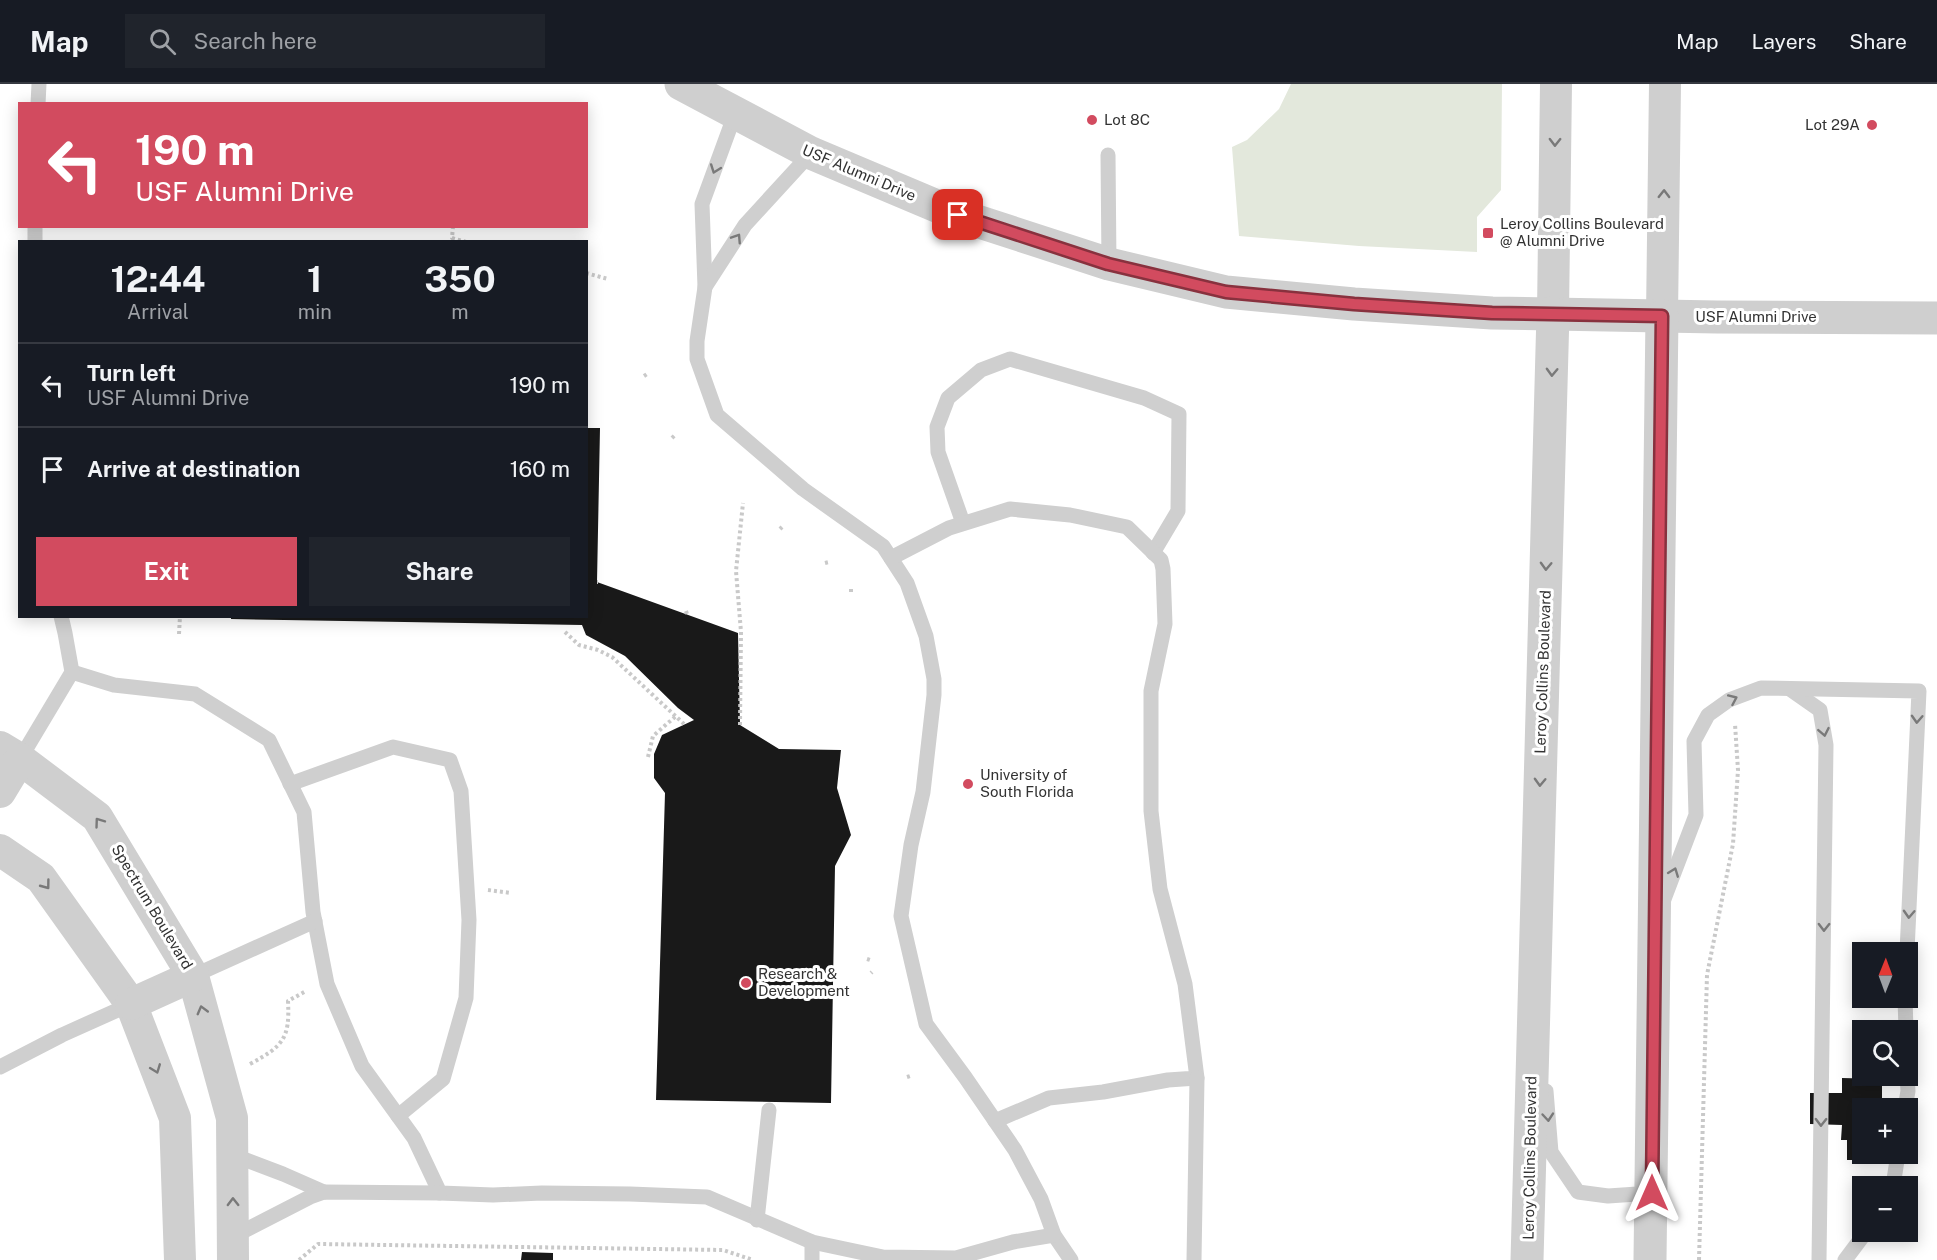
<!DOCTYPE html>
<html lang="en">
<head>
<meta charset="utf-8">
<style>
  :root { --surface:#171b24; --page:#20242c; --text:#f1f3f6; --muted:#9ea1a6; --line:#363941; --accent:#d24b5f }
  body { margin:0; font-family:"Public Sans",sans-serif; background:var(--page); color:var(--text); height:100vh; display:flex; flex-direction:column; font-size:22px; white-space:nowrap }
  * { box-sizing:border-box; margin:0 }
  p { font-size:20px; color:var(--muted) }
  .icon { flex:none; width:33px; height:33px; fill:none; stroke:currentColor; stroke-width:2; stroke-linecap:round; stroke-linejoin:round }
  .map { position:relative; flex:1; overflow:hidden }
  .panel { position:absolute; left:18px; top:156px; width:570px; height:378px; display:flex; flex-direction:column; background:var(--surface); border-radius:0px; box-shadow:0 3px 15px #0003 }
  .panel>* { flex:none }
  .top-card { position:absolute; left:18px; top:18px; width:570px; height:126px; border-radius:0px; box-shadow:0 3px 15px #0003; background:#d24b5f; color:#fff; overflow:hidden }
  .needle { width:39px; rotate:1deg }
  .buttons { position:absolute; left:1852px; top:858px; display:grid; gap:12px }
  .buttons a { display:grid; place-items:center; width:66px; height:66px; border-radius:0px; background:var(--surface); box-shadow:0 3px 15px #0003; font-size:30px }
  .pin { position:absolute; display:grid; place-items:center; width:51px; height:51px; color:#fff; margin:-26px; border-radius:12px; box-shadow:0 3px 9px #0006 }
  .me { position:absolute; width:66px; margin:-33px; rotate:0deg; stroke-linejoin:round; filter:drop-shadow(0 0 4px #0008) }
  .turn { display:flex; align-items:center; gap:21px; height:126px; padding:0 18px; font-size:27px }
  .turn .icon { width:78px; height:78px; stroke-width:2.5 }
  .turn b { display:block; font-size:42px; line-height:51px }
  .eta { display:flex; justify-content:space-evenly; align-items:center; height:102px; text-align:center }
  .eta b { font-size:36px; font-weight:700; line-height:42px }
  .primary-button { display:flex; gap:12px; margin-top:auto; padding:12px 18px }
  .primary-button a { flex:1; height:69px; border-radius:0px; background:var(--accent); color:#fff; font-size:24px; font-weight:700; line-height:69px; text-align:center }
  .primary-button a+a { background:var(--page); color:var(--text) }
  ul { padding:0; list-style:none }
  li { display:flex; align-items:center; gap:18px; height:84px; padding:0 18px; border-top:2px solid var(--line) }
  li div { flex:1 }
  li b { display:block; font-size:22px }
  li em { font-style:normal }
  header { display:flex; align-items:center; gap:36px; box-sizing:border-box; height:84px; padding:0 30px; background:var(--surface); border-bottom:2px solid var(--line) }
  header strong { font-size:28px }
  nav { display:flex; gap:33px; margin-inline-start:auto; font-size:21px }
  .search { width:420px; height:54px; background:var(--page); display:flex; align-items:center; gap:15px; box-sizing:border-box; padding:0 21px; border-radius:0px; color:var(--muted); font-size:22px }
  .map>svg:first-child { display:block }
</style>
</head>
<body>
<header>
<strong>Map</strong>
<div class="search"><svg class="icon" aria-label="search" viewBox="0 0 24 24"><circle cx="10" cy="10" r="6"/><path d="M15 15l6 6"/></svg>Search here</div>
<nav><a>Map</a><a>Layers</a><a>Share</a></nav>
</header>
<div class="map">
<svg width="1937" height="1176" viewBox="0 0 1937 1176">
  <rect width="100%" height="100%" fill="#fff"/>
  <polygon fill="#e3e8dc" points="1291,0 1502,0 1501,106 1477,133 1477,168 1359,162 1239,152 1232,63 1247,56 1279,25"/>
  <g fill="#191919">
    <polygon points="586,344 600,344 597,498 738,549 740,641 779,665 841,666 837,704 851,751 835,782 831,1019 656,1016 665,709 654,694 654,670 662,651 694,636 678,624 625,572 586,551 582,541 231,535 231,532 586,532"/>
    <polygon points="1842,994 1882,995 1882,1024 1863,1024 1863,1070 1881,1070 1881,1076 1847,1076 1847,1056 1841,1056 1842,1041 1810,1040 1810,1009 1842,1009"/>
    <polygon points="522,1168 553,1169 553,1176 521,1176"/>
  </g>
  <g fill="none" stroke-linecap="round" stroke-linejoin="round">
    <g stroke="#c9c9c9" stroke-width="4" stroke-dasharray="3 3" stroke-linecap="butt">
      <polyline points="453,142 452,154 466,158"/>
      <polyline points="586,189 608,195"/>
      <polyline points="644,292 647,290"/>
      <polyline points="672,354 675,351"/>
      <polyline points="780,445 782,443"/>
      <polyline points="825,479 829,478"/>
      <polyline points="597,498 598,498"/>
      <polyline points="851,505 851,509"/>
      <polyline points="686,527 687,530"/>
      <polyline points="565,548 579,561 598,566 612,573 684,640"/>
      <polyline points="179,550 180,532"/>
      <polyline points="740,641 741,548 736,487 743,419"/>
      <polyline points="648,673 653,652 676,632"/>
      <polyline points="488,806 511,809"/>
      <polyline points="867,875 870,876"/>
      <polyline points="871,889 872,888"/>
      <path d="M250,980C283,962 290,955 288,917L306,907"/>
      <polyline points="907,993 910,992"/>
      <polyline points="299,1176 318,1160 723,1166 753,1176"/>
      <polyline points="1699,1176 1707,891 1733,760 1738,686 1735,640"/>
    </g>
    <g stroke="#cfcfcf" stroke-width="15">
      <polyline points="38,20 39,0"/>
      <polyline points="735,30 702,120 705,203 697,257 697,275 717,331 803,405 883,462 907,499 926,552 934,595 934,611 923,708 911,761 901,832 926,940 965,993 1015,1066 1041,1115 1054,1151 1071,1176"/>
      <polyline points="1108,71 1109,180"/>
      <polyline points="35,158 35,142"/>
      <polyline points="705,203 745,141 811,69"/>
      <polyline points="963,439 938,368 937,343 948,314 981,286 1010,275 1144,314 1179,330 1178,427 1153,469"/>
      <polyline points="891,474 949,444 1010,425 1070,431 1127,443 1161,476 1163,485 1165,540 1151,607 1151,727 1160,805 1185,900 1197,994 1168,996 1103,1008 1049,1014 995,1037"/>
      <polyline points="72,588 114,601 195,610 269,656 304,728 313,828 327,900 362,982 414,1054 440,1109 493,1111 542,1109 630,1110 707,1113 812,1158 883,1173 956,1174 1013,1158 1054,1151"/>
      <polyline points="1790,605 1820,626 1826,661 1819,1176"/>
      <polyline points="20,675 72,588 65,549 61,532"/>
      <polyline points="290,700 393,663 450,676 461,707 469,836 466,914 443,995 398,1032"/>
      <polyline points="1664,815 1696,731 1694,657 1708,631 1729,616 1761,604 1919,607 1907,868"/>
      <polyline points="193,892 315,837"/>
      <polyline points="1905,914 1906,946"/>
      <polyline points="0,983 62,951 131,920"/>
      <polyline points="1546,1007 1551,1068 1578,1108 1608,1112 1652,1109"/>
      <polyline points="1905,1024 1908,1007 1907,992"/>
      <polyline points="233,1071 283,1090 324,1108"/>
      <polyline points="1893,1102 1898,1070"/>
      <polyline points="757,1136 769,1026"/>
      <polyline points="234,1152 310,1113 324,1108 440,1109"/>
      <polyline points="812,1176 812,1158"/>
      <polyline points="1194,1176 1197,994"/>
      <polyline points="1845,1176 1866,1148"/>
    </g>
    <g stroke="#cfcfcf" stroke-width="32">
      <polyline points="1553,229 1556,0"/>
      <polyline points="1662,232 1665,0"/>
      <polyline points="0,663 20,675 97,733 193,892 232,1034 233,1176"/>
      <polyline points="0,708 20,675"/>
      <polyline points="0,766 41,794 131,920 175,1034 180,1176"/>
      <polyline points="131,920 193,892"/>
    </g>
    <g stroke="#cfcfcf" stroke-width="33">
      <polyline points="681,0 811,69 958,131 1109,180 1226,208 1354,220 1492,229 1717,233 1937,234"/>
      <polyline points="1527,1176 1553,229"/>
      <polyline points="1650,1176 1662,232"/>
    </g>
  </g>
  <defs><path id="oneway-chevron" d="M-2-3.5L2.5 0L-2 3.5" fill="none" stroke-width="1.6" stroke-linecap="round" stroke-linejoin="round" transform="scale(1.5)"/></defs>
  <g stroke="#797979">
    <use href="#oneway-chevron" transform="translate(1555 58) rotate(91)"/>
    <use href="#oneway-chevron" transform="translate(715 85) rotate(110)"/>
    <use href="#oneway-chevron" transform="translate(1664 110) rotate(-89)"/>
    <use href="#oneway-chevron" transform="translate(737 154) rotate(-57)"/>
    <use href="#oneway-chevron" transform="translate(1552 288) rotate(92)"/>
    <use href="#oneway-chevron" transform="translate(1546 482) rotate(92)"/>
    <use href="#oneway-chevron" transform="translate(1733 615) rotate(-24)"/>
    <use href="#oneway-chevron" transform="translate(1917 635) rotate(93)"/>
    <use href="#oneway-chevron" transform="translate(1824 648) rotate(79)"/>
    <use href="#oneway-chevron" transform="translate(1540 698) rotate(92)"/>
    <use href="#oneway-chevron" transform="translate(99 738) rotate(-126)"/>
    <use href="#oneway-chevron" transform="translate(1674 788) rotate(-69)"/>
    <use href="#oneway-chevron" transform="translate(46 801) rotate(53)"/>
    <use href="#oneway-chevron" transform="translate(1909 830) rotate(93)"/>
    <use href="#oneway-chevron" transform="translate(1824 843) rotate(91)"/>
    <use href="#oneway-chevron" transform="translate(202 926) rotate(-105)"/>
    <use href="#oneway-chevron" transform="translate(156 985) rotate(69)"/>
    <use href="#oneway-chevron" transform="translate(1548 1033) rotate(85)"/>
    <use href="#oneway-chevron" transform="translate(1821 1038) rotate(91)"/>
    <use href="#oneway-chevron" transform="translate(233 1118) rotate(-91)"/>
  </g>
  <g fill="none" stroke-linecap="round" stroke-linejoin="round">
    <g stroke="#88313e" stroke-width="15">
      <polyline id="route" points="958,131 1108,180 1226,208 1354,220 1492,229 1662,232 1652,1109"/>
    </g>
    <use href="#route" stroke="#d24b5f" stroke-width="10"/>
  </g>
  <g fill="#d24b5f" stroke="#fff" stroke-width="2">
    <circle cx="1092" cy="36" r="6"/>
    <circle cx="1872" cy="41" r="6"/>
    <rect x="1482" y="143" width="12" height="12" rx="3"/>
    <circle cx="968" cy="700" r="6"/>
    <circle cx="746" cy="899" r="6"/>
  </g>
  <g text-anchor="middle" stroke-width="6" stroke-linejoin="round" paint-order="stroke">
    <g font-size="15" fill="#323232" stroke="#fff" text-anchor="start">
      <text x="1104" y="41">Lot 8C</text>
      <text x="1860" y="46" text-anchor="end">Lot 29A</text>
      <text x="1500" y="145">Leroy Collins Boulevard<tspan x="1500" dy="17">@ Alumni Drive</tspan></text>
      <text x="980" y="696">University of<tspan x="980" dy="17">South Florida</tspan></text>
      <text x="758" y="895">Research &amp;<tspan x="758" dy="17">Development</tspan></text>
    </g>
    <g font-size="15" fill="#323232" stroke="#fff">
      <text transform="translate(859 89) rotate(23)" y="5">USF Alumni Drive</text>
      <text x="1756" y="238">USF Alumni Drive</text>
      <text transform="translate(1543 588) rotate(-88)" y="5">Leroy Collins Boulevard</text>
      <text transform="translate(152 823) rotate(59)" y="5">Spectrum Boulevard</text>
      <text transform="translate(1530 1074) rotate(-89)" y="5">Leroy Collins Boulevard</text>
    </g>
  </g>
</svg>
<div class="buttons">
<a><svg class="needle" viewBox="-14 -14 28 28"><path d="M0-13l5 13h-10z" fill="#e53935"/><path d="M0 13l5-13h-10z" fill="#9ea1a6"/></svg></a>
<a><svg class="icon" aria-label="search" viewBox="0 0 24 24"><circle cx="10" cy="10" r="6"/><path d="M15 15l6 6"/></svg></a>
<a>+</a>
<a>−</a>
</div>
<div class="pin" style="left:958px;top:131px;background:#d93025"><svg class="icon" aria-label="arrive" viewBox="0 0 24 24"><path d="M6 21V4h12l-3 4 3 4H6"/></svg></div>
<svg class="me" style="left:1652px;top:1109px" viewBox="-20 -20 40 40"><path d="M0-17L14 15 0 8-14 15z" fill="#d24b5f" stroke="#fff" stroke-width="4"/></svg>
<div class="top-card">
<div class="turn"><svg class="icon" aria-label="left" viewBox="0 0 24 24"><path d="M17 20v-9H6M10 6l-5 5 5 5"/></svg><div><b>190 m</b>USF Alumni Drive</div></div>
</div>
<section class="panel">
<div class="eta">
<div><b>12:44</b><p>Arrival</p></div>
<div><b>1</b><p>min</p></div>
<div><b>350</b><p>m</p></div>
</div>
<ul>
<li><svg class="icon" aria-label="left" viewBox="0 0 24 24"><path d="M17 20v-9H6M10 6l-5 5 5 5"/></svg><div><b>Turn left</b><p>USF Alumni Drive</p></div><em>190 m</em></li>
<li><svg class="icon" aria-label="arrive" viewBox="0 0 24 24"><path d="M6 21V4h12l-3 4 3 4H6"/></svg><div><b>Arrive at destination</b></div><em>160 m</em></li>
</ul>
<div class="primary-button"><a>Exit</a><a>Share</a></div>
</section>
</div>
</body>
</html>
